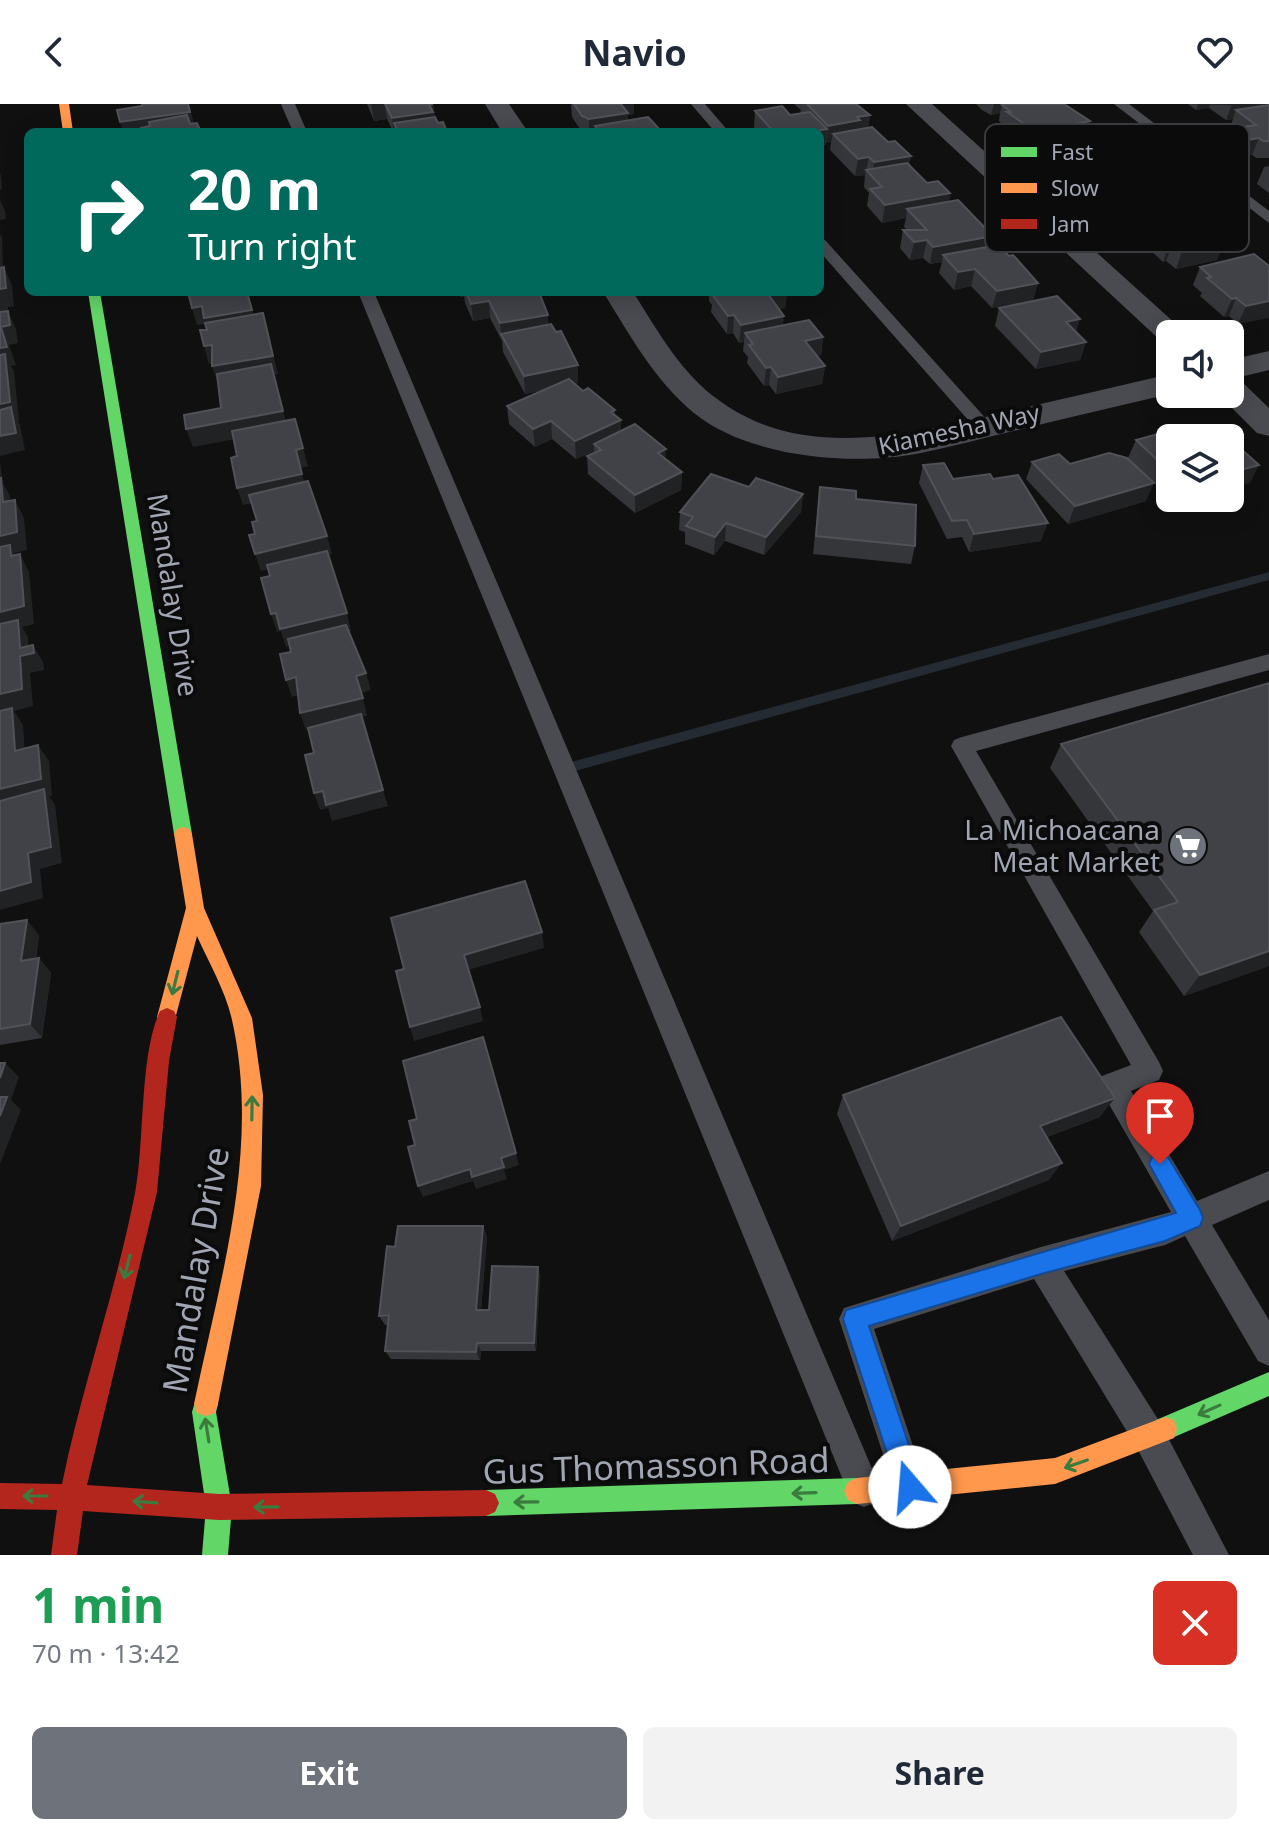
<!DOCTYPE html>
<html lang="en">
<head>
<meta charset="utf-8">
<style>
  :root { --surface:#fff; --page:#f2f2f3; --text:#1f2937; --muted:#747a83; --accent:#6e727a }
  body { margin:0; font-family:"Noto Sans",sans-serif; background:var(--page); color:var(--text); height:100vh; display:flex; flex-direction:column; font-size:30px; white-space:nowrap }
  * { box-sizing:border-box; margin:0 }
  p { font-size:26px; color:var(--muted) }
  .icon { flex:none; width:44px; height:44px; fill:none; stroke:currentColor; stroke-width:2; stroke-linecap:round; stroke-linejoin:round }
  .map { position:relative; height:1451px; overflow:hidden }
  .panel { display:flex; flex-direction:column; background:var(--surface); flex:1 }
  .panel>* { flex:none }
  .banner { position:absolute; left:24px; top:24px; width:800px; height:168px; border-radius:12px; box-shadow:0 4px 20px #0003; background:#00695c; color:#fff; overflow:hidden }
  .tools { position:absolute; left:1156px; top:216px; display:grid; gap:16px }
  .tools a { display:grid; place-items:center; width:88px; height:88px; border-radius:12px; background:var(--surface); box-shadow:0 4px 20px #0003; font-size:40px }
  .pin { position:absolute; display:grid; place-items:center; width:68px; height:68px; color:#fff; margin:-82px -34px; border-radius:50% 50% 50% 0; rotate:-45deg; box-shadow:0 0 8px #0007 }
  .pin .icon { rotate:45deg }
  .me { position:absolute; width:88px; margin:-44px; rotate:342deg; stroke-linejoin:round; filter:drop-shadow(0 0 6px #0008) }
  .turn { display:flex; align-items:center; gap:28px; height:168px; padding:0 32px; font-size:36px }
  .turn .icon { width:104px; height:104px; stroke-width:2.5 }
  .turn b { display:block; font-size:56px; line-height:68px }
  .round { display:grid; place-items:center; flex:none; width:84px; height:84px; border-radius:12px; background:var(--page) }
  .head { display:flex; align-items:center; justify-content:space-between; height:136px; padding:0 32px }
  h1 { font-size:48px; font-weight:700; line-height:60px; color:#1e9e55 }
  .action { display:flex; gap:16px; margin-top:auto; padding:16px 32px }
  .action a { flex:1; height:92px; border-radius:12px; background:var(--accent); color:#fff; font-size:32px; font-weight:700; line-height:92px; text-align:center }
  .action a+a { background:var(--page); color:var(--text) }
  header { display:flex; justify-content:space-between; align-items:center; height:104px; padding:0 32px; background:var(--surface); font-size:36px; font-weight:700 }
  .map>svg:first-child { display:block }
</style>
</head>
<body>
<header><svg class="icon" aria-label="back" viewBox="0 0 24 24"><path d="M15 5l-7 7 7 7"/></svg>Navio<svg class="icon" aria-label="heart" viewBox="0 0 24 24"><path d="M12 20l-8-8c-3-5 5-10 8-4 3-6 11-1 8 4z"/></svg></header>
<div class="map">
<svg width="1269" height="1451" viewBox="0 0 1269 1451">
  <rect width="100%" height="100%" fill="#101011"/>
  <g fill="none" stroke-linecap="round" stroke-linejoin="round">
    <polygon fill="#242b32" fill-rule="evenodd" points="1269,468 1269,476 564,670 557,665 564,660"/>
    <g fill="#4a4b50" fill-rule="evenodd">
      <polygon points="281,0 295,0 307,28 293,28"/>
      <polygon points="691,0 705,0 729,28 715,28"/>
      <polygon points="1114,0 1129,0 1269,107 1269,119"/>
      <polygon points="820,134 825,136 989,318 992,322 989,326 977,326 820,148"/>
      <polygon points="358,188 374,188 876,1374 881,1386 876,1398 864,1403 852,1398"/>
      <polygon points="1269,550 1269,566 976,647 1159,958 1163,967 1159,976 1131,987 1197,1097 1269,1067 1269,1096 1212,1121 1269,1216 1269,1262 1258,1257 1185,1132 1165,1141 1064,1167 1161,1320 1229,1451 1193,1451 1137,1344 1034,1175 874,1225 926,1381 921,1393 909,1398 897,1393 839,1215 844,1204 1041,1143 1171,1108 1098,981 1102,972 1131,961 951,642 954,636 962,633"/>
    </g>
    <g fill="#4a4b50" fill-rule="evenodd">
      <polygon points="485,0 509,0 528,28 502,28"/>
      <polygon points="906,0 932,0 1187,230 1170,230 1170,239 1161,237"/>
      <path d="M603,188H633C658,227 681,270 720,297C806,360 921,328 1015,306C1067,294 1118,282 1170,270V290C1121,301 1071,313 1022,325C987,333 951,343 916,350C849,362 748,353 694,309C654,276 630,231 603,188Z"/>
      <polygon points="1269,247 1269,266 1232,275 1241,277 1269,304 1269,332 1257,329 1218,290 1230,290 1230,256"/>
    </g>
    <g fill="#63d668" fill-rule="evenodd">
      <polygon points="88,188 100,188 192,730 189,735 177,735 174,730"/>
      <polygon points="1269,1268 1269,1292 1165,1337 1156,1334 1153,1325 1156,1316"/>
      <polygon points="206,1288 215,1291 218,1300 216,1308 232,1403 228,1451 202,1451 206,1403 192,1308 197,1291"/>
      <polygon points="857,1374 866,1378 870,1387 866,1396 857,1400 486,1412 477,1408 473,1399 477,1390 486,1386"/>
    </g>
    <g fill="#ff974d" fill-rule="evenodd">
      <polygon points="59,0 69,0 73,28 63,28"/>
      <path d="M183,723L189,725L192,730L204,804L252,914L263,991L261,1082L218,1300L215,1309L206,1312L197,1309L194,1300C220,1175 261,1045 232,916C226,888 209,859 197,832L174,919L167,922L160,919L157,913L186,804L174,730L177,725Z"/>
      <polygon points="1165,1313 1174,1316 1177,1325 1174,1334 1055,1380 857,1400 848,1396 844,1387 848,1378 857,1374 1055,1354"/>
    </g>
    <path fill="#b3261e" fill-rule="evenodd" d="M167,904L174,907L177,913L169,957L157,1088L87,1381L219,1390L486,1386L495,1390L499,1399L495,1408L486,1412L219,1416L83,1407L77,1451H51L57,1406L0,1405V1379L62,1380C82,1282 116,1187 135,1089C145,1037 139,952 160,907Z"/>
  </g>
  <g fill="#35363a">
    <polygon points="367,0 433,0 435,13 438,19 447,28 393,28 387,15 374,17"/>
    <polygon points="568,0 634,0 634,10 628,11 628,16 662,28 582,28 572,13 571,0"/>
    <polygon points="794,0 856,0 870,11 868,24 888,38 911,52 909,61 927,79 950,89 949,98 993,132 990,143 1009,152 1038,179 1033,196 992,204 971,182 954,186 939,169 942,158 930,160 923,154 910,156 900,144 903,126 907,126 904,123 906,114 882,119 867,102 869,89 864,83 865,71 855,72 830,46 831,38 826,38 825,42 820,28 758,28 754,23 755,7 790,11 800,9 801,6"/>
    <polygon points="976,0 1064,0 1090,17 1086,30 1118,66 1172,95 1168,107 1217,156 1176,165 1166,157 1163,158 1133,130 1137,119 1120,122 1099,105 1101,99 1088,89 1091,79 1075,82 1044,58 1045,54 1042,52 1044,42 1032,45 1003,25 1004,22 999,17 1000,9 991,11 982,6"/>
    <polygon points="1188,0 1269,1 1269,54 1256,54 1252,51 1229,55 1217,46 1223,29 1235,27 1230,23 1233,15 1226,16 1209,4 1196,6"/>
    <polygon points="1269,62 1269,89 1257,80 1264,63"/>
    <polygon points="1269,162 1238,220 1229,212 1224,213 1200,192 1202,189 1193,181 1200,163"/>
    <polygon points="459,188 539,188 548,211 548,220 578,279 574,280 615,312 621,327 666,355 682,368 681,386 635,409 588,370 587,352 594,349 594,347 576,355 552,335 535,343 509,320 507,302 544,286 525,290 503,248 502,237 490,214 473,217 465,199 464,192 461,193"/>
    <polygon points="709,188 787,188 785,204 779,205 783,221 823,233 821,251 816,252 825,262 822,280 776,290 769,281 764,282 747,259 748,253 743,247 744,238 739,239 733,229 727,230 711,208 712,201 709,197"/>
    <polygon points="999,204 1086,238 1080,256 1036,265 995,222"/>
    <polygon points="1170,334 1170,394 1128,354 1136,336"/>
    <polygon points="1032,358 1070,360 1146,397 1068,420 1026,375"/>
    <polygon points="923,361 953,375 993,375 1041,437 969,448 962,433 947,435 919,379"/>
    <polygon points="749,383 803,390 801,408 764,451 725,437 714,451 685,440 685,428 679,426 680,408"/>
    <polygon points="820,383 856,395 915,442 911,460 813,450"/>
    <polygon points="1170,394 1198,394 1177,400"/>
    <polygon points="1269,579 1269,862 1184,892 1139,828 1153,807 1050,664 1061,640"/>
    <polygon points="0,820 39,831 36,855 39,854 51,869 42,934 0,941"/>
    <polygon points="843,991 1100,1013 1047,1033 1049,1076 892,1137 837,1010"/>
    <polygon points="483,1122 487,1133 481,1206 489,1206 538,1163 540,1173 536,1247 481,1247 480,1256 391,1255 385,1247 388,1221 385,1221 379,1212 395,1143"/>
  </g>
  <g fill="#212224">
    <polygon points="189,0 195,24 169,28 123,28 120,18"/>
    <polygon points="371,0 385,0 387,15 374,17"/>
    <polygon points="618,0 634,0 634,10 628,11 628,26 595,22 595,28 589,28 589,15"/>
    <polygon points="994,0 1027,0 1002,1 1000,9 991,11"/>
    <polygon points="1198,0 1210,0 1209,4 1196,6"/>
    <polygon points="1232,0 1265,0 1261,10 1236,6 1233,15 1226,16"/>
    <polygon points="429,1 433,1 435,17 394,19 394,28 392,14"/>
    <polygon points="870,11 867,28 833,30 831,38 826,39 828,22 857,13"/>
    <polygon points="1090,17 1085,34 1046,35 1044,42 1032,45 1036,28"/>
    <polygon points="827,25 825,42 820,43 820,28 810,28"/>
    <polygon points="1259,34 1252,51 1229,55 1235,38"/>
    <polygon points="911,52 908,69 872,72 874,58"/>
    <polygon points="869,53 865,71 855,72 858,55"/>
    <polygon points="1121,57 1116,74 1093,72 1091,79 1075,82 1080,65"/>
    <polygon points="0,69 1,72 2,85 0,86"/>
    <polygon points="950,89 947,107 907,105 906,114 882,119 885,101"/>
    <polygon points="1172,95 1166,112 1139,112 1137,119 1120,122 1126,105"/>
    <polygon points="0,96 5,107 6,115 0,116"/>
    <polygon points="0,130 2,133 3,169 0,174"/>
    <polygon points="993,132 989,149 943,151 942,158 930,160 933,143"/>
    <polygon points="927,136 923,154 910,156 914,138"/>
    <polygon points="1173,139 1166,157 1163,158 1169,140"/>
    <polygon points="1224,139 1217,156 1176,165 1182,147"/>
    <polygon points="4,163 12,181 14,202 8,203 8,208 16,225 18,239 9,241 16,261 11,262 14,267 19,316 18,316 20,321 25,346 0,352 0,185"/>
    <polygon points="975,165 971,182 954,186 958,168"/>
    <polygon points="1038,179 1033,196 992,204 997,187"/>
    <polygon points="248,188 257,224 206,220 197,221 192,204"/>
    <polygon points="780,188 787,188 785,204 766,208 768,190"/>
    <polygon points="1236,194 1229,212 1224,213 1232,195"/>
    <polygon points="489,197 490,214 473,217 471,200"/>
    <polygon points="1269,197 1269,214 1238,220 1246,202"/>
    <polygon points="263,209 278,270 274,271 288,325 193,343 186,325 283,307 274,271 218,280 212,262"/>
    <polygon points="548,211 549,229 501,230 502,237 500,219"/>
    <polygon points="734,211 733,229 727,230 728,212"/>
    <polygon points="784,212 782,230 745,229 744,238 739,239 741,221"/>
    <polygon points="1080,215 1075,233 1066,218"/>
    <polygon points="823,233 821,251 803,255 805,237"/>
    <polygon points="1086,238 1080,256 1036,265 1041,248"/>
    <polygon points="212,241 217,259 209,260 204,242"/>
    <polygon points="578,261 578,279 525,290 524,272"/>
    <polygon points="825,262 822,280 776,290 778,273"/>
    <polygon points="771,263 769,281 764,282 766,264"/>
    <polygon points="615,306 615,319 621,316 621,334 594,340 594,347 576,355 575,337 611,308"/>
    <polygon points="551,317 552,335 535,343 533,325"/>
    <polygon points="303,344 308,362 301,364 296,346"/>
    <polygon points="666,345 665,363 658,349"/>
    <polygon points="0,358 3,379 10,392 12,416 3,398 0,382"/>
    <polygon points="1259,361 1250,379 1230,385 1230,369"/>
    <polygon points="682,368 681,386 635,409 635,391"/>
    <polygon points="302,370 307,388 243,401 237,384"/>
    <polygon points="1154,379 1146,397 1068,420 1075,402"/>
    <polygon points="803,390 801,408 764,451 766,433"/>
    <polygon points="1180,394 1198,394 1177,400"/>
    <polygon points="15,396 24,414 27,446 14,449 20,459 0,452 0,432"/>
    <polygon points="726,419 725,437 714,451 715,433"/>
    <polygon points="1048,419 1041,437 969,448 974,430"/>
    <polygon points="327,432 332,450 261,467 255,450"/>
    <polygon points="20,450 29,468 34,520 22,523 28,533 29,550 33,541 43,558 44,566 30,569 33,602 14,607 23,621 26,663 15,647 0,610 0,508"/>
    <polygon points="276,509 347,509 351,527 286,543 281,527 277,528 271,510"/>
    <polygon points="366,569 371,586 361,589 356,572"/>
    <polygon points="296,573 302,590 292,593 286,576"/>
    <polygon points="363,594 367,612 306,626 300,609"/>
    <polygon points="38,641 49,657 52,692 49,692 55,701 62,759 40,765 43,794 0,806 0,685"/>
    <polygon points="383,686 388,702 332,717 328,704 320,706 314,689 323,687"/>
    <polygon points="27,816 39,831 33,872 21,857"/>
    <polygon points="542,828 544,844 468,866 464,851"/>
    <polygon points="1269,847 1269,862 1184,892 1200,871"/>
    <polygon points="39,854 51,869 42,934 30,920"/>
    <polygon points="480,903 483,917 414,937 410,923"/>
    <polygon points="5,959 19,973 11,996 21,1006 0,1060 0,974"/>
    <polygon points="1115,994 1100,1013 1027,1040 1040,1022"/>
    <polygon points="516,1049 519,1061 504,1066 507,1075 476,1085 473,1077 423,1093 418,1082"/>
    <polygon points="1062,1059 1049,1076 892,1137 901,1122"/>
    <polygon points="483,1122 487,1133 480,1215 476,1206"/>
    <polygon points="538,1163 540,1173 536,1247 534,1239"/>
    <polygon points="477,1239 481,1247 480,1256 476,1248"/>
  </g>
  <g fill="#414247" stroke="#505258" stroke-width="2">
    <polygon points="142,0 188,0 190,8 120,18 117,6 142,2"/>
    <polygon points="385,0 433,0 429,1 433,8 392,14"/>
    <polygon points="574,0 621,0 628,9 589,15 582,12"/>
    <polygon points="807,0 856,0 870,11 857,13 860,16 828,22"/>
    <polygon points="1007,0 1064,0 1090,17 1036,28 1007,8 1011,8 1002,1"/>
    <polygon points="1269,1 1269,37 1263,37 1259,34 1235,38 1223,29 1246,25 1243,23 1256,21 1236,6"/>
    <polygon points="782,2 790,11 810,8 827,25 810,28 774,28 755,7"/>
    <polygon points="187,11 190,20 197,19 201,28 212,26 213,28 143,28 141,24 150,22 149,18"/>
    <polygon points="435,13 438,19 443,18 447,28 398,28 394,19"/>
    <polygon points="648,13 662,28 599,28 595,22"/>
    <polygon points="872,23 888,38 895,37 911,52 874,58 869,53 858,55 833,30"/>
    <polygon points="907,59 927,79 938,77 950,89 885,101 870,85 882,83 866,66"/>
    <polygon points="958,96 993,132 933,143 927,136 914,138 903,126 927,126 907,105"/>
    <polygon points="998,141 1009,152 1013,151 1038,179 997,187 975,165 958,168 943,151"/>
    <polygon points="1254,150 1269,162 1269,197 1246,202 1236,194 1232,195 1207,174 1211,173 1200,163"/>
    <polygon points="4,163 6,184 0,185 0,164"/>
    <polygon points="188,188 247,188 252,206 204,214 202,202 192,204"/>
    <polygon points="466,188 539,188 548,211 500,219 489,197 471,200"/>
    <polygon points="716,188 780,188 768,190 784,212 741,221 734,211 728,212 712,190 717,190"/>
    <polygon points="1057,192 1080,215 1066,218 1086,238 1041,248 999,204"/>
    <polygon points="8,207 10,221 1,223 7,243 0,244 0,208"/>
    <polygon points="263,209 273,252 212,262 212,241 204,242 200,226 207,226 205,219"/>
    <polygon points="809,216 823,233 805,237 825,262 778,273 771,263 766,264 749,241 753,240 745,229"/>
    <polygon points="551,220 556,228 561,227 578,261 524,272 501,230"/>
    <polygon points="5,250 10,298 0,300 0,251"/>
    <polygon points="271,260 283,307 186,325 184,311 221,304 217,270"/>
    <polygon points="569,275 583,287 588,284 615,306 611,308 621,316 575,337 551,317 533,325 507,302"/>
    <polygon points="11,303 16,329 0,332 0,306"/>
    <polygon points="295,315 303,344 296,346 302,370 237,384 231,354 237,352 232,327"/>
    <polygon points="635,320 666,345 658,349 682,368 635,391 587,352 601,346 594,340"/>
    <polygon points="1165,328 1172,334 1170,334 1170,368 1136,336"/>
    <polygon points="1223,329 1229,334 1206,334"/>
    <polygon points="1230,335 1259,361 1230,369"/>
    <polygon points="1109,349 1127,354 1154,379 1075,402 1032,358 1059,350 1070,360"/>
    <polygon points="944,359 953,375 990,370 993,375 1018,371 1048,419 974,430 967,416 952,417 923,361"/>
    <polygon points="711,370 749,383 756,374 803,390 766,433 726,419 715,433 686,422 693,413 680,408"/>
    <polygon points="0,374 1,374 3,398 15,396 17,428 0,432"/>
    <polygon points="308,377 327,432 255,450 249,431 255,430 252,418 257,417 249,391"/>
    <polygon points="820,383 856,387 856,395 916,401 915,442 816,432"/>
    <polygon points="10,441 11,452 20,450 24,502 0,508 0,443"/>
    <polygon points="327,447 347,509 280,525 276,509 271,510 261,474 270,472 267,461"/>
    <polygon points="18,516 20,544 33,541 34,549 20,552 22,585 0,590 0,520"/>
    <polygon points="346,521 366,569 356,572 363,594 300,609 296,573 286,576 280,550 291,548 288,535"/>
    <polygon points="1269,579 1269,847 1200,871 1154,806 1178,798 1061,640"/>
    <polygon points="12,604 15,647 38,641 41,675 0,685 0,607"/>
    <polygon points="361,610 383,686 326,701 323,687 314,689 305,651 314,649 308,624"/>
    <polygon points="44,685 51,743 28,749 31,778 0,787 0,697"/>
    <polygon points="525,777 542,828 464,851 480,903 410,923 396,867 404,865 391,814"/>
    <polygon points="27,816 21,857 39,854 30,920 0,925 0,820"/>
    <polygon points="1061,913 1115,994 1040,1022 1062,1059 901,1122 843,991"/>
    <polygon points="483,933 516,1049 501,1054 504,1063 472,1073 470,1065 418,1082 408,1043 415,1041 409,1017 417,1015 403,957"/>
    <polygon points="0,959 5,959 0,974"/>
    <polygon points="0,993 7,993 0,1012"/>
    <polygon points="398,1122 483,1122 476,1206 489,1206 492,1162 538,1163 534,1239 477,1239 476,1248 385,1247 389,1211 379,1212 387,1142 395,1143"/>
  </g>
  <defs><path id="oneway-shaft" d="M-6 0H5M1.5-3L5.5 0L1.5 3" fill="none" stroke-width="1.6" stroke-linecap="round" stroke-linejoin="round" transform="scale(2)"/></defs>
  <g stroke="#3b7b3f">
    <use href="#oneway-shaft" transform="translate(175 879) rotate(104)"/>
    <use href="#oneway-shaft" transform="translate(252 1004) rotate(-89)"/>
    <use href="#oneway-shaft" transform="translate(127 1163) rotate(104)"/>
    <use href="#oneway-shaft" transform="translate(1209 1306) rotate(156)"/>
    <use href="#oneway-shaft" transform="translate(207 1326) rotate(-99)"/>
    <use href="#oneway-shaft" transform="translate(1076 1360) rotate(161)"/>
    <use href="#oneway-shaft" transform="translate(804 1389) rotate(178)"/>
    <use href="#oneway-shaft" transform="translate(35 1392) rotate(-180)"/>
    <use href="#oneway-shaft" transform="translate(145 1398) rotate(-176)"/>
    <use href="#oneway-shaft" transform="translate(526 1398) rotate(179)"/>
    <use href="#oneway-shaft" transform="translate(266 1403) rotate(179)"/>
  </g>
  <polygon fill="#1a73e8" stroke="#114b97" stroke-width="2" points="1160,1050 1168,1053 1200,1106 1203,1114 1200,1122 1165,1137 1041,1170 869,1222 923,1383 919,1392 910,1395 901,1392 843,1215 846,1206 1176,1109 1149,1060 1152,1053"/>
  <defs>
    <g id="supermarket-disc" transform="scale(2)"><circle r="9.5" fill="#6e727a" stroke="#0b0b0c"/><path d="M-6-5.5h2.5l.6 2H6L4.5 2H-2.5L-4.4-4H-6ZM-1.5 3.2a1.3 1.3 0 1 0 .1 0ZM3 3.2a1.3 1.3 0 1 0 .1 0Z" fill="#fff"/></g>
  </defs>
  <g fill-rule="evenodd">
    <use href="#supermarket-disc" x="1188" y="742"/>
  </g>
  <g text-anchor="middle" stroke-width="8" stroke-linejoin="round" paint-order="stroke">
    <g font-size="24" fill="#a0a6b3" stroke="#0b0b0c">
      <text transform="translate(959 326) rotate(-12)" y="8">Kiamesha Way</text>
    </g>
    <g font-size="28" fill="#a0a6b3" stroke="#0b0b0c">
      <text transform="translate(173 491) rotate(81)" y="10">Mandalay Drive</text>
    </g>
    <g font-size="28" fill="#a0a6b3" stroke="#0b0b0c" text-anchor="end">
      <text x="1160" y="736">La Michoacana<tspan x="1160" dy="32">Meat Market</tspan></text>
    </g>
    <g font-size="34" fill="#a0a6b3" stroke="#0b0b0c">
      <text transform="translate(196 1166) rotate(-80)" y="12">Mandalay Drive</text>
      <text transform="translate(656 1362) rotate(-2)" y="12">Gus Thomasson Road</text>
    </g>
  </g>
  <rect x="985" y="20" width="264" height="128" rx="12" fill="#0b0b0c" stroke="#383a3e" stroke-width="2"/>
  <rect x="1001" y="43" width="36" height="10" fill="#63d668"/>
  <rect x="1001" y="79" width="36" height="10" fill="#ff974d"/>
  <rect x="1001" y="115" width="36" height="10" fill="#b3261e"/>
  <g font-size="22" fill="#a0a6b3">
    <text x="1051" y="56">Fast</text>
    <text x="1051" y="92">Slow</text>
    <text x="1051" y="128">Jam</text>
  </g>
</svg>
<div class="tools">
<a><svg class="icon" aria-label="sound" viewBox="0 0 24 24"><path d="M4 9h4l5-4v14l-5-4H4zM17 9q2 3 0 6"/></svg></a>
<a><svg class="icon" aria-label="layers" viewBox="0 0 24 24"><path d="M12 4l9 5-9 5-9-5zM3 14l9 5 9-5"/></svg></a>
</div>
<div class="pin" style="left:1160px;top:1060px;background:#d93025"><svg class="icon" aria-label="arrive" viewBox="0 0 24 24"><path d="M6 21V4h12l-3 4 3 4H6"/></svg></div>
<svg class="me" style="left:910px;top:1383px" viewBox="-20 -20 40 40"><circle r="19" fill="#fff"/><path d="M0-13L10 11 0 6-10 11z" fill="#1a73e8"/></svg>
<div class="banner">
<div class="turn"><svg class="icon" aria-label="right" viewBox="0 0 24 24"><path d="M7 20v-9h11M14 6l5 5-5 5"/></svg><div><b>20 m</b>Turn right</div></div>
</div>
</div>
<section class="panel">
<div class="head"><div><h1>1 min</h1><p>70 m · 13:42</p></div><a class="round" style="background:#d93025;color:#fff"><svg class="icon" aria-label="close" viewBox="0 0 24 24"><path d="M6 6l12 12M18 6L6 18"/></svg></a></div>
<div class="action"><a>Exit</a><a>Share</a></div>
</section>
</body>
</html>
